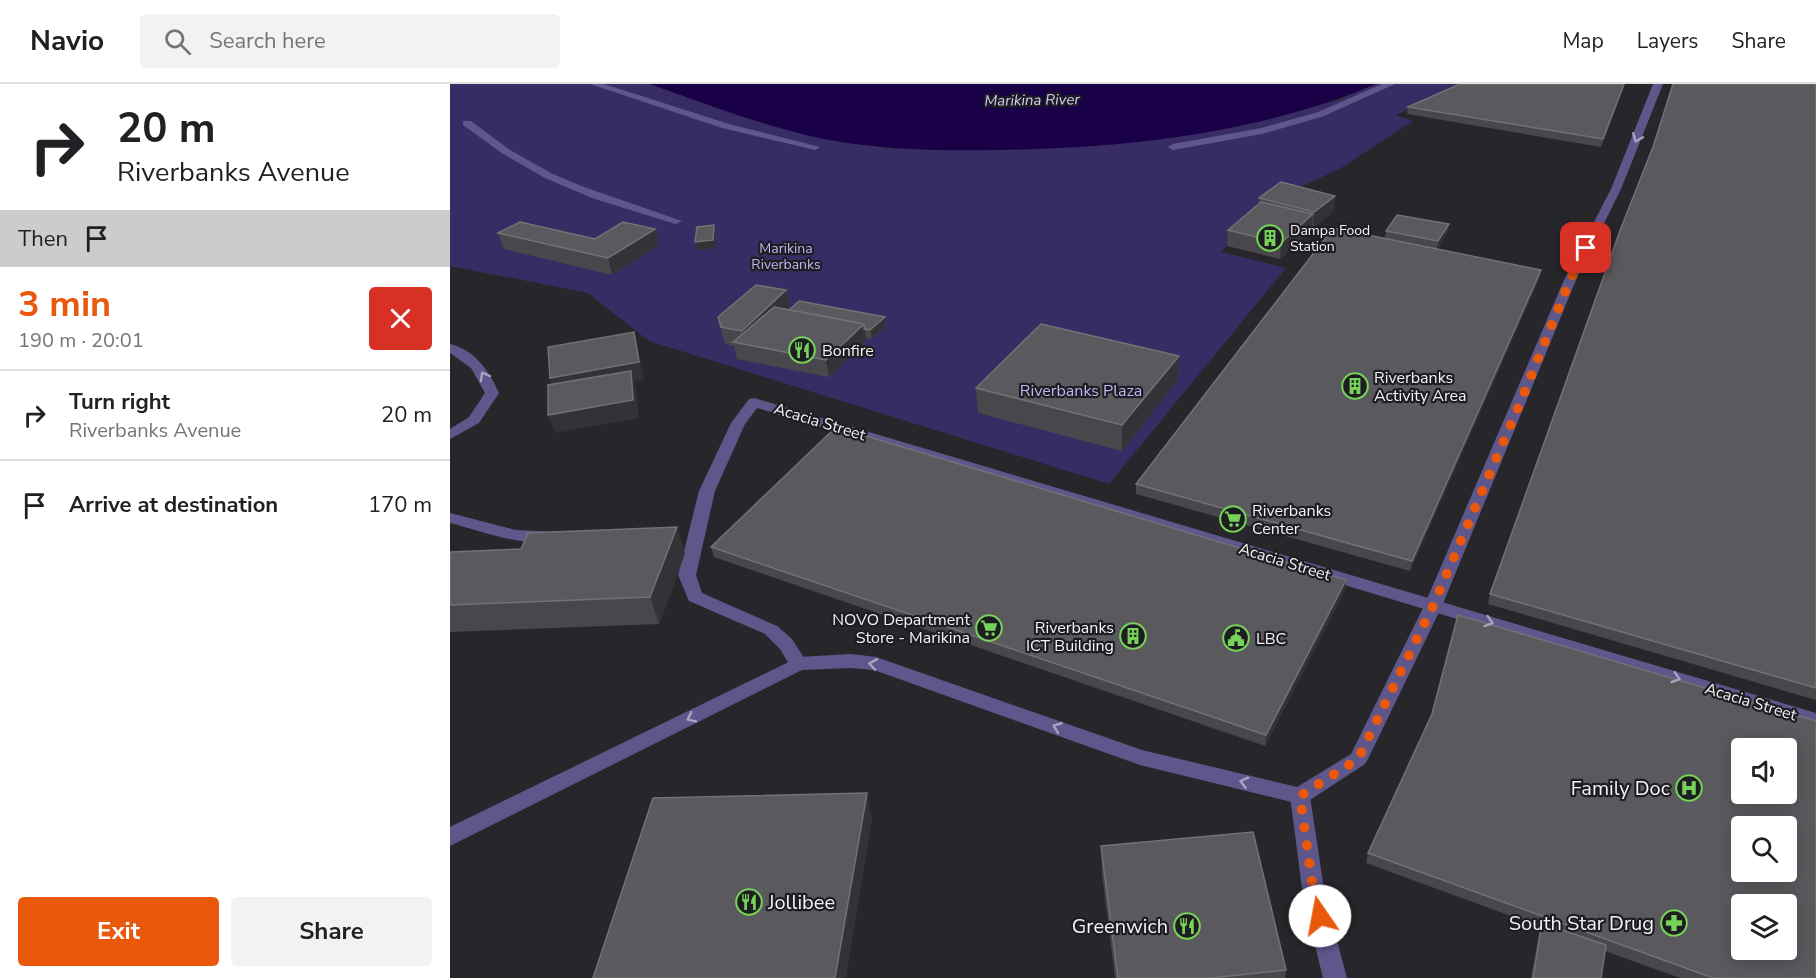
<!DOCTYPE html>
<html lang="en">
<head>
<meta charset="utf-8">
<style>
  :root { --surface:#fff; --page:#f2f2f2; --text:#202124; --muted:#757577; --line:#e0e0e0; --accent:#ea580c }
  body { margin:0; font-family:"Nunito Sans",sans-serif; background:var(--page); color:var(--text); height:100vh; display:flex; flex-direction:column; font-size:22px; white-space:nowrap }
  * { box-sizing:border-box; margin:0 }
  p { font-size:20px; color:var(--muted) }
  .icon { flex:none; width:33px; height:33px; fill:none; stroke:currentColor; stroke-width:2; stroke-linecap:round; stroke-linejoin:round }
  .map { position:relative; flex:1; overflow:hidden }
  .side { display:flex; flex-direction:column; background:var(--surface); width:450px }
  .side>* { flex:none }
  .guide { background:#fff; color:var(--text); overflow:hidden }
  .controls { position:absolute; left:1281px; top:654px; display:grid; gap:12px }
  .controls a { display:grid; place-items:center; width:66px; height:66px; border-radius:6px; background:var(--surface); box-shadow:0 3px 15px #0003; font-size:30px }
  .pin { position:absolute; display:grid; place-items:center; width:51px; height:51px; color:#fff; margin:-26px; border-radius:12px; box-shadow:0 3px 9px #0006 }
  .me { position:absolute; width:66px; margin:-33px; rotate:348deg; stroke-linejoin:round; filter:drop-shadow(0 0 4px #0008) }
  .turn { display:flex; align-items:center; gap:21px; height:126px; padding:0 18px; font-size:27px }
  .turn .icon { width:78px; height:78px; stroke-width:2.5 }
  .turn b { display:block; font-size:42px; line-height:51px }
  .then { display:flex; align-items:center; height:57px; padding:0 18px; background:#0003; gap:12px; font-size:22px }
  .round { display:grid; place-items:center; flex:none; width:63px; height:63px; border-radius:6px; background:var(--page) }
  .head { display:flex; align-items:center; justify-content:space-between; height:102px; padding:0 18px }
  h1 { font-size:36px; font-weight:700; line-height:45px; color:var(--accent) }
  .primary-button { display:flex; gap:12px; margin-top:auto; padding:12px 18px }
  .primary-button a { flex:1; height:69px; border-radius:6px; background:var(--accent); color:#fff; font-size:24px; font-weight:700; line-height:69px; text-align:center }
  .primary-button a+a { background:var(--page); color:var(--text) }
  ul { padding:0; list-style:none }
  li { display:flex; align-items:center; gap:18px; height:90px; padding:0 18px; border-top:2px solid var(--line) }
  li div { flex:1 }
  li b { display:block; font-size:22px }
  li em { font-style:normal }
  header { display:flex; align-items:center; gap:36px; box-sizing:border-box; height:84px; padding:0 30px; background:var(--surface); border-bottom:2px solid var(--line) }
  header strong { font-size:28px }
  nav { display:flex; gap:33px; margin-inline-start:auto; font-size:21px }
  .search { width:420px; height:54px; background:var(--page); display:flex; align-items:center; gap:15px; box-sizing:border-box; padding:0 21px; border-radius:6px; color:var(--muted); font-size:22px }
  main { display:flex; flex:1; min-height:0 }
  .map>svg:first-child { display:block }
</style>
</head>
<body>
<header>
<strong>Navio</strong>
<div class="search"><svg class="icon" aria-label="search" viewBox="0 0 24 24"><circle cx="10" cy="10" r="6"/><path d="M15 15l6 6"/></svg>Search here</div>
<nav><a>Map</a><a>Layers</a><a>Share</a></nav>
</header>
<main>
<section class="side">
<div class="guide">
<div class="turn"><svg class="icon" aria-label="right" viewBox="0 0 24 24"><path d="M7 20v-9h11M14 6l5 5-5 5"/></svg><div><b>20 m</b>Riverbanks Avenue</div></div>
<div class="then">Then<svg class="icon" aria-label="arrive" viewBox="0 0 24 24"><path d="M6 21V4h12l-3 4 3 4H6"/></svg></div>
</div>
<div class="head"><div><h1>3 min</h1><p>190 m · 20:01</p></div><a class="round" style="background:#d93025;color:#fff"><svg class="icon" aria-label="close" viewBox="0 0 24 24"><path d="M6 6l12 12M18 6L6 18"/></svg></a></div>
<ul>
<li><svg class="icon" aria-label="right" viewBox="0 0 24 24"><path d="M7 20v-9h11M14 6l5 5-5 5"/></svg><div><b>Turn right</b><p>Riverbanks Avenue</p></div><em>20 m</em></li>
<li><svg class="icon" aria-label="arrive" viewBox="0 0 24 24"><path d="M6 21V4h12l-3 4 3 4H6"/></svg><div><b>Arrive at destination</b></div><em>170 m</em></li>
</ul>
<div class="primary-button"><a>Exit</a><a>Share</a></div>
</section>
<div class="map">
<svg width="1366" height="894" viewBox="0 0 1366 894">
  <rect width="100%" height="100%" fill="#27272b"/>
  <polygon fill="#372d64" points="0,0 200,0 296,34 361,52 445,65 815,36 888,16 926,0 1014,0 946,31 963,37 891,84 831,112 804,129 771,168 836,184 659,400 199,257 138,209 0,182"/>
  <path fill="#190047" d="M200,0H926C807,50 676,64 549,66C486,67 422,66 360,52C305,39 253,19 200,0Z"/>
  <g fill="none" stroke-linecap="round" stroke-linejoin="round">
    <g fill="#5e578b" fill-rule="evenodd">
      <polygon points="140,0 154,0 279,40 370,63 365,66 272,44"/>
      <polygon points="932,0 945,0 874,32 812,50 723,66 718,63 723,60 811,44 868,28"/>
      <polygon points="13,37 21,37 60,66 103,90 134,103 232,137 226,140 222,139 142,114 95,94 53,70 13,41"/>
    </g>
    <g fill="#5e578b" fill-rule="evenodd">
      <path d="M0,260C25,266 39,287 49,309L29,339L0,355V345L19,333L35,309L21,284L0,269Z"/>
      <polygon points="304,314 1366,629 1366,643 307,324 295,340 265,407 246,491 252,509 327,542 342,555 358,580 356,585 349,587 342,585 330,565 315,550 239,517 228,491 249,407 281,339 299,315"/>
      <path d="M0,429L66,446L105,448L107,452L105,456C72,464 32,447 0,439Z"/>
      <polygon points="850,704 857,706 860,712 875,812 897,894 873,894 853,812 840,712 843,706"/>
    </g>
    <polygon fill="#5e578b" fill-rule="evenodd" points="1203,0 1213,0 1171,105 1126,196 992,522 918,675 915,680 857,718 850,720 690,681 424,586 401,584 352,586 0,762 0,743 349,573 401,570 426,573 692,666 847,703 901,670 974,522 1114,196 1161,105"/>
  </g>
  <g fill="#48484c">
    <polygon points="1175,0 1151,63 957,30 958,23"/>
    <polygon points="1366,0 1366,616 1038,520 1040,510 1203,63"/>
    <polygon points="809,114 884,127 863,144 861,144 861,145 830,175 777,162 778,146 809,120"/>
    <polygon points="999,140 997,149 987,165 1089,195 960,487 686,410 686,400 935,154 936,147"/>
    <polygon points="205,145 209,161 162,191 54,165 48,149 145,155"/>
    <polygon points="336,206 340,222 336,226 436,242 422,255 416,254 416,257 379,293 287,275 284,262 275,260 268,233"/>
    <polygon points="729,272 728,296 672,367 528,329 526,304"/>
    <polygon points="261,463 895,506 815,662 264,473"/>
    <polygon points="0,468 235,469 209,540 0,548"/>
    <polygon points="651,762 836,886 835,894 665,894 652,790"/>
    <polygon points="918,769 1366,894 1230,894 1155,867 1151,894 1081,894 1089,849 1091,843 916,779"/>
  </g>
  <g fill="#333337">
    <polygon points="1174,0 1175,0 1151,63 1153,55"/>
    <polygon points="885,112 884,127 863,144 864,128"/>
    <polygon points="863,130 861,145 830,175 831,159"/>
    <polygon points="999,140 997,149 987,166 988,157"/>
    <polygon points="264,141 266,149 265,164 247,166 245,158"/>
    <polygon points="205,145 209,161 162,191 158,174"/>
    <polygon points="1091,186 1089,195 960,487 962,477"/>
    <polygon points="336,206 340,222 299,261 295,260 292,247"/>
    <polygon points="435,233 436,242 422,255 420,246"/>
    <polygon points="414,240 416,257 379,293 376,276"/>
    <polygon points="184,248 188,265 194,296 184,297 186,305 189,334 105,349 98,331 106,312 100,294"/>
    <polygon points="729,272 728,296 672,367 672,341"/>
    <polygon points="227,443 235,469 209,540 200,513"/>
    <polygon points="896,496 895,506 815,662 816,651"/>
    <polygon points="417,709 422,736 396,894 385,894"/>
  </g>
  <g fill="#5a5a5e" stroke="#727276" stroke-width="1.5" fill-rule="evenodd">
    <polygon points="1010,0 1174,0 1153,55 958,23"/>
    <polygon points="1223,0 1366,0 1366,604 1040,510 1171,144 1203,63"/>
    <polygon points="831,98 885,112 864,128 809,114"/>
    <polygon points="811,118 863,130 831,159 778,146"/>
    <polygon points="947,131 999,140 988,157 936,147"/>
    <polygon points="70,138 145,155 173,138 205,145 158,174 48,149"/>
    <polygon points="264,141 263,156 245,158 247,143"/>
    <polygon points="883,144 1091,186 962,477 686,400"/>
    <polygon points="306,201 336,206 292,247 271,243 268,233"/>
    <polygon points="349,217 435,233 420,246 414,245 414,240 339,226"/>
    <polygon points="324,223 414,240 376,276 283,258"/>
    <polygon points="591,240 729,272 672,341 526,304"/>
    <polygon points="184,248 189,278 100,294 98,263"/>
    <polygon points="181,287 183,316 98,331 98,301"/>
    <polygon points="386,343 896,496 816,651 261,463"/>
    <polygon points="227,443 200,513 0,521 0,468 71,465 78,449"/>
    <path d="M1008,531L1366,637V894H1263L918,769L982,630ZM1292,664H1336V710H1292ZM1292,742H1336V788H1292ZM1292,820H1336V866H1292Z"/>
    <polygon points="417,709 385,894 143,894 203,714"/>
    <polygon points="803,748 836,886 761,894 668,894 651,762"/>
    <polygon points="1092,839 1156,861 1151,894 1083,894"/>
  </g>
  <defs><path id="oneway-chevron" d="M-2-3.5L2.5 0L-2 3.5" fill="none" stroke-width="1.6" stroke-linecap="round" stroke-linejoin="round" transform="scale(1.5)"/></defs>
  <g stroke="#a8a4c0">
    <use href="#oneway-chevron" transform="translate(1187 54) rotate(112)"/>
    <use href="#oneway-chevron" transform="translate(34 292) rotate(-119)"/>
    <use href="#oneway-chevron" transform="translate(1039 538) rotate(17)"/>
    <use href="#oneway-chevron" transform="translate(423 580) rotate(-170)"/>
    <use href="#oneway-chevron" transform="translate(1226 594) rotate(17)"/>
    <use href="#oneway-chevron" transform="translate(241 634) rotate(154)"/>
    <use href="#oneway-chevron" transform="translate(607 643) rotate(-160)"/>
    <use href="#oneway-chevron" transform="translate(794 698) rotate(-166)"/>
  </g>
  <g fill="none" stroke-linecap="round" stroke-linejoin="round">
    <polyline stroke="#ea580c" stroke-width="10" stroke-dasharray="0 18" points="870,832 864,812 850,712 908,675 983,522 1073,312 1120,196 1136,164"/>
  </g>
  <defs>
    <g id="building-ring" transform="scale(1.35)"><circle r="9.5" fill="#1e1d21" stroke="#77d259" stroke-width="1.5"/><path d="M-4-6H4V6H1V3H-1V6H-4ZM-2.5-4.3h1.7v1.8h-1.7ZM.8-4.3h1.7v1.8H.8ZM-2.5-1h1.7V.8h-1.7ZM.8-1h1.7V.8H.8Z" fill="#77d259"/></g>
    <g id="restaurant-ring" transform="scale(1.35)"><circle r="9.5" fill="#1e1d21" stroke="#77d259" stroke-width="1.5"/><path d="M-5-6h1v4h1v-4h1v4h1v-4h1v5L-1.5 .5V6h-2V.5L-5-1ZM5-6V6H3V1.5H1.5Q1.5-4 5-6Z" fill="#77d259"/></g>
    <g id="supermarket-ring" transform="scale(1.35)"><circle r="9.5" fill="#1e1d21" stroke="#77d259" stroke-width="1.5"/><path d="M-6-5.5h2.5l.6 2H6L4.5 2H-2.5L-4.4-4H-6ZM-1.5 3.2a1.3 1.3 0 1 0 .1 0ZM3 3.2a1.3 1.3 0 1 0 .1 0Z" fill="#77d259"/></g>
    <g id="civic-ring" transform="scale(1.35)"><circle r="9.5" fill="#1e1d21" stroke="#77d259" stroke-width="1.5"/><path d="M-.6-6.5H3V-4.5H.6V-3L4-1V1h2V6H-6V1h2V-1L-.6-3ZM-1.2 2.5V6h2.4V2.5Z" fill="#77d259"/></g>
    <g id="hospital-ring" transform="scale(1.35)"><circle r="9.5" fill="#1e1d21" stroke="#77d259" stroke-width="1.5"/><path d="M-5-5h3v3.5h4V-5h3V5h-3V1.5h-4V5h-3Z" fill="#77d259"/></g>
    <g id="pharmacy-ring" transform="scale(1.35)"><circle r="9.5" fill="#1e1d21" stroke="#77d259" stroke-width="1.5"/><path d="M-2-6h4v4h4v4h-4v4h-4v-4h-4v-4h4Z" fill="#77d259"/></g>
  </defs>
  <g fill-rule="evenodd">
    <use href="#building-ring" x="820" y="154"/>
    <use href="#restaurant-ring" x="352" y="266"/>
    <use href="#building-ring" x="905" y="302"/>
    <use href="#supermarket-ring" x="783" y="435"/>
    <use href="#supermarket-ring" x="539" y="544"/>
    <use href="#building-ring" x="683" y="552"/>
    <use href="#civic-ring" x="786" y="554"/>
    <use href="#hospital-ring" x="1239" y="704"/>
    <use href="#restaurant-ring" x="299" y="818"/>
    <use href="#pharmacy-ring" x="1224" y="839"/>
    <use href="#restaurant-ring" x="737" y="842"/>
  </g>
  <g text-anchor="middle" stroke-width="4.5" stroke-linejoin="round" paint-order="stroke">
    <g font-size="14" fill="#f3f2f5" stroke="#1e1d21" text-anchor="start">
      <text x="840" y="151">Dampa Food<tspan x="840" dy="16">Station</tspan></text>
    </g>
    <g font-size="14" fill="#bdb7f7" stroke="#1e1d21">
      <text x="336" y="169">Marikina<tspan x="336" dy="16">Riverbanks</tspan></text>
    </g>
    <g font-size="15" font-style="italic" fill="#d1cef9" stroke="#1e1d21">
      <text transform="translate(582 16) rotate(-1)" y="5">Marikina River</text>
    </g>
    <g font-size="16" fill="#f3f2f5" stroke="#1e1d21" text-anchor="start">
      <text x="372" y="272">Bonfire</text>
      <text x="924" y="299">Riverbanks<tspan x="924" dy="18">Activity Area</tspan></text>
      <text x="802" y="432">Riverbanks<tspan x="802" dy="18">Center</tspan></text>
      <text x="520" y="541" text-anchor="end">NOVO Department<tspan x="520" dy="18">Store - Marikina</tspan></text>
      <text x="664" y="549" text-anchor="end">Riverbanks<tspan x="664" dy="18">ICT Building</tspan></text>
      <text x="806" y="560">LBC</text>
    </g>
    <g font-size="16" fill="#bdb7f7" stroke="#1e1d21">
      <text x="631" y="312">Riverbanks Plaza</text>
    </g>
    <g font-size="16" fill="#f3f2f5" stroke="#1e1d21">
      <text transform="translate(370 337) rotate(17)" y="6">Acacia Street</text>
      <text transform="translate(835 477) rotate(17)" y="6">Acacia Street</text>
      <text transform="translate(1301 617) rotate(17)" y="6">Acacia Street</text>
    </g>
    <g font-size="20" fill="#f3f2f5" stroke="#1e1d21" text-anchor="end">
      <text x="1220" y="711">Family Doc</text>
      <text x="318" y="825" text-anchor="start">Jollibee</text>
      <text x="1204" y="846">South Star Drug</text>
      <text x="718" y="849">Greenwich</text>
    </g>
  </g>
</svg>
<div class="controls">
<a><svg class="icon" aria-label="sound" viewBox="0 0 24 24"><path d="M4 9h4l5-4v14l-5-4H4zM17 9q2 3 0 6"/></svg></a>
<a><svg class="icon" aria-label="search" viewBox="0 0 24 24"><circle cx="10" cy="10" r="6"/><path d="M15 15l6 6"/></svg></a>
<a><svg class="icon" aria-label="layers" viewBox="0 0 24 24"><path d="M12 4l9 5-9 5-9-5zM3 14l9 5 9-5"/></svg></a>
</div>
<div class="pin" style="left:1136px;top:164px;background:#d93025"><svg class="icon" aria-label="arrive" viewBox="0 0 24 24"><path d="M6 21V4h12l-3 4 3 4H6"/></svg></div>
<svg class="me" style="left:870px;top:832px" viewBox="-20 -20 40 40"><circle r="19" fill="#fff"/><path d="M0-13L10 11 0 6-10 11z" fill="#ea580c"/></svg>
</div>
</main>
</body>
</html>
